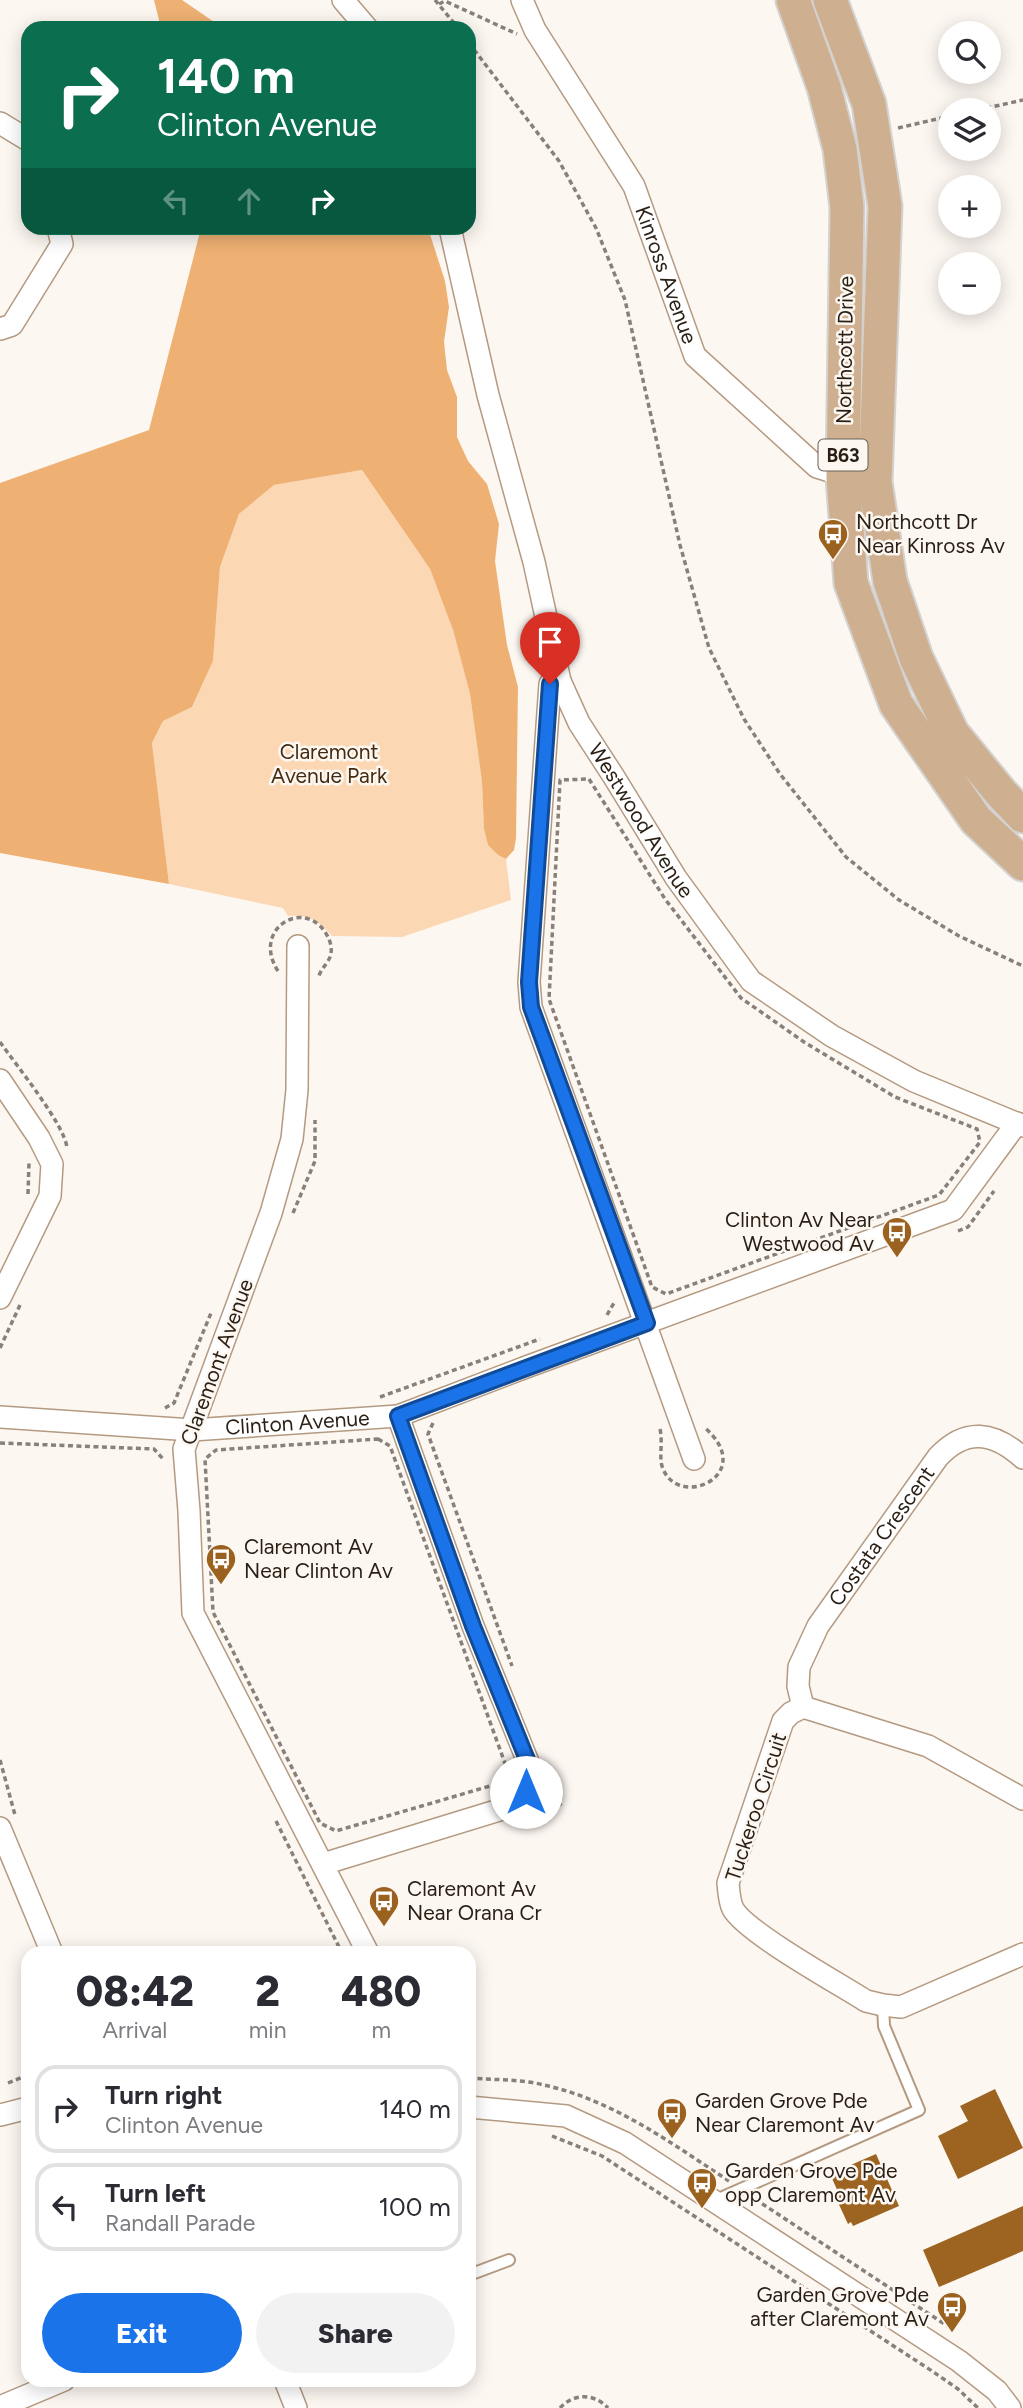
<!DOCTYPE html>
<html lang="en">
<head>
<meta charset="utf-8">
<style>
  :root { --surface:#fff; --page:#f2f2f3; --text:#2b2b33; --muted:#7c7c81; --line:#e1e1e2; --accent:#1a73e8 }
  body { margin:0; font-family:Figtree,sans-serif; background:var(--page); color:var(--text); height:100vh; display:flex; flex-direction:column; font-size:26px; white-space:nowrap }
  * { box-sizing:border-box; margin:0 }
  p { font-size:23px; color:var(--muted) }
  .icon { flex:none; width:38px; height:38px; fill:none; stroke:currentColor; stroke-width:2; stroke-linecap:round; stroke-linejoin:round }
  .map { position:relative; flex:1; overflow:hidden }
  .details { position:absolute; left:21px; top:1946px; width:455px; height:441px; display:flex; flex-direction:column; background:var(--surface); border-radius:21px; box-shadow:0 4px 18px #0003 }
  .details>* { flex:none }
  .banner { position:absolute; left:21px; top:21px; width:455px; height:214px; border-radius:21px; box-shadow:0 4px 18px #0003; background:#0b6e4f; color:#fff; overflow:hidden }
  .tools { position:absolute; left:938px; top:21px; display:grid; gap:14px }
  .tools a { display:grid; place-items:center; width:63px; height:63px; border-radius:50%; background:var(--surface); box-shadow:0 4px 18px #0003; font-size:35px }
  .pin { position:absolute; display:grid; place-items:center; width:60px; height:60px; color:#fff; margin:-72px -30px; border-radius:50% 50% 50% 0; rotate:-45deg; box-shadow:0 0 7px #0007 }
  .pin .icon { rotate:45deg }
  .me { position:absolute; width:77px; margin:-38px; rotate:0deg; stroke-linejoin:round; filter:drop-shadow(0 0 5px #0008) }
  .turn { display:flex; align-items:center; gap:24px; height:147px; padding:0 21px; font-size:32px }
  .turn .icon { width:91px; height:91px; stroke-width:2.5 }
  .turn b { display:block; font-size:49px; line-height:60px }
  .lanes { display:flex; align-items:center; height:66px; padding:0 21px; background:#0003; justify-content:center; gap:35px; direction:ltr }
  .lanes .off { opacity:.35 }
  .eta { display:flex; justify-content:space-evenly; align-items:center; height:119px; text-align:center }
  .eta b { font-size:42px; font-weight:800; line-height:49px }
  .button { display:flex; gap:14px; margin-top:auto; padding:14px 21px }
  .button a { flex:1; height:80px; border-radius:42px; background:var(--accent); color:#fff; font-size:28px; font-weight:800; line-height:80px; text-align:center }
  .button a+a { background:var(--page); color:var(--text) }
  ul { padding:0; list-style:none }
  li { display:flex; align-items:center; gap:21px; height:88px; margin:0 14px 10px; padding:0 7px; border:4px solid var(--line); border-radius:21px }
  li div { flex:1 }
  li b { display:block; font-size:26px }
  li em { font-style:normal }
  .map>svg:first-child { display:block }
</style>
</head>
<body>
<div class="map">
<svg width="1023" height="2408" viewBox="0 0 1023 2408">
  <rect width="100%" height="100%" fill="#fdf7f2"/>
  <path fill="#fbd7b4" d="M362,470L430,569L453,630L470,694L482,782L484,829L488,845L498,855L506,859L511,900L402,937L332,936C319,920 308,914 288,916L283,908L169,884L152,743L163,721L192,707L213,661L220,567L239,514L274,485Z"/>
  <g fill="#efb173">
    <polygon points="154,0 182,0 223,28 161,28"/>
    <polygon points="201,228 428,228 445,281 449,307 444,342 447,370 457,397 457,437 468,461 487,484 499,524 495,561 507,645 518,687 516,838 514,850 506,859 498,855 488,845 484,829 482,782 470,694 453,630 430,569 362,470 274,485 239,514 220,567 213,661 192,707 163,721 152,743 169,884 0,853 0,483 149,430"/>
  </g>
  <g fill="#9c6321">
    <polygon points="995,2089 1023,2148 958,2179 938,2136 968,2121 960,2106"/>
    <polygon points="876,2154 899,2206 853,2226 851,2222 848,2224 835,2196 839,2194 830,2174"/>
    <polygon points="1023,2206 1023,2251 939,2287 923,2250"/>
  </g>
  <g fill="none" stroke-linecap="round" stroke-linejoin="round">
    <g stroke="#b49a81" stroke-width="14">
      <g id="lane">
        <polyline points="714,2201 919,2110 884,2026 883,2005"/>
        <polyline points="469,2275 509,2260"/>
      </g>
    </g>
    <g stroke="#b49a81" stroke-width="24">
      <g id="street">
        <polyline points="343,0 367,28"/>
        <path id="s1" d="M522,0L535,30L634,186L695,356L817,467L852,478"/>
        <polyline points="0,123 28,140"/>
        <path id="s2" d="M450,228L488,395L534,562L560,681L579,723L614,777L676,878L751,981L832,1036L914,1081L1023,1126"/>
        <polyline points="0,329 12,325 62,244 58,228"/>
        <polyline points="560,681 550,684 529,982 531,1007 694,1459"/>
        <polyline points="298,946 297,1090 292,1139 271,1213 184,1449 189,1511 193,1613 368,1953"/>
        <polyline points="0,1080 39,1138 52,1164 50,1196 0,1298"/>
        <path id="s3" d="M0,1417L192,1430L398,1416L529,1366L953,1210L1017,1123"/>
        <path id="s4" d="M803,1707L798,1686L799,1667L818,1626L938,1457C966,1427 994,1432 1023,1458"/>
        <path d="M1023,1799L928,1746L803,1707L791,1713L783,1721L728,1883C729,1891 729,1901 733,1909C747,1933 838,1983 866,2001L883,2005L901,2007L1023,1954"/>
        <polyline points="0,1828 52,1953"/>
        <polyline points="323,1864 509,1807 526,1792 528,1762 473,1626 398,1416"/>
        <polyline points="469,2107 566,2116 625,2143 959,2361 997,2391 1010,2408"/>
        <polyline points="0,2115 28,2108"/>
        <polyline points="285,2380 296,2408"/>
        <polyline points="0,2407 64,2380"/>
      </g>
    </g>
    <g stroke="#d4d2d0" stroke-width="37">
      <g id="primary">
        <polyline points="793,0 824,87 840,149 847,207 843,477 851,583 896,704 976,820 1023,864"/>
        <polyline points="830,0 869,104 885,206 875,482 890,581 916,658 952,733 1001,793 1023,816"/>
      </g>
    </g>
    <g stroke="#888079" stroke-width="3.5" stroke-dasharray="5 3.5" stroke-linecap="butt">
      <polyline points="435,0 458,28"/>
      <polyline points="439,4 445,1 517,34"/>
      <polyline points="469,43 559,161 596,228 625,300 680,545 709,648 744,719 780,774 846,857 899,900 959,936 1023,966"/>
      <polyline points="978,110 1023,100"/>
      <polyline points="898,128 950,116"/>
      <polygon points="589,779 665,899 741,998 804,1042 895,1097 977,1129 980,1142 939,1195 666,1294 652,1287 549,999 560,780"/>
      <path d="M278,971C250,928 307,895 328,937C330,941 332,947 331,953C330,962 321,968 319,976"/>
      <path d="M0,1042C16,1065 65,1125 67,1148"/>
      <polyline points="28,1194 29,1163"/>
      <polyline points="293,1213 315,1161 315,1120"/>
      <polyline points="958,1231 968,1227 994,1191"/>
      <polyline points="607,1315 615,1301"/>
      <polyline points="0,1348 20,1305"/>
      <polyline points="380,1397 540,1339"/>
      <polyline points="165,1408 174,1403 211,1313"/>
      <polyline points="433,1423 428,1434 512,1666"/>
      <path d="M660,1429C663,1442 659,1456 662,1466C676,1512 760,1475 704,1427"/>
      <polygon points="378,1439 390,1446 506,1766 497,1784 336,1831 320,1823 213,1612 205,1459 216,1450"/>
      <polyline points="0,1443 154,1449 164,1460"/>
      <polyline points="0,1760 15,1815"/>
      <polyline points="526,1818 557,1808 562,1802 548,1765"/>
      <polyline points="276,1821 342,1953"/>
      <path d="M469,2078C494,2080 520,2079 544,2085C613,2100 671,2143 729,2181"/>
      <polyline points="8,2083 28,2075"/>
      <polyline points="552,2136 602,2156 932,2371 958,2389 978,2408"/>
      <polyline points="755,2199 952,2329"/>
      <path d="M560,2408C574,2393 594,2393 608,2408"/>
    </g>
    <use href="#lane" stroke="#fff" stroke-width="10"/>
    <use href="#street" stroke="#fff" stroke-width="21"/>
    <use href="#primary" stroke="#ceb090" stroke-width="33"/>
  </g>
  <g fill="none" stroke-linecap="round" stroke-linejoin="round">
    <g stroke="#114b97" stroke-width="18">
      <polyline id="route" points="526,1792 528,1762 473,1626 398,1416 647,1323 531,1007 529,982 550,684"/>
    </g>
    <use href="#route" stroke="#1a73e8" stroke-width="12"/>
  </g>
  <defs>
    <g id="bus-pin" transform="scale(1.575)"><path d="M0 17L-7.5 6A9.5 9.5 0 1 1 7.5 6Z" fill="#9b621f" stroke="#fdf7f2"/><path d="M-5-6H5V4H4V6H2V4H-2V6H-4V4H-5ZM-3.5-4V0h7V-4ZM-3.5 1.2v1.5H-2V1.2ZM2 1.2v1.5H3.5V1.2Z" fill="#fff"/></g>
  </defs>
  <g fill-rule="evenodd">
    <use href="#bus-pin" x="833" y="534"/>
    <use href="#bus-pin" x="897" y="1232"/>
    <use href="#bus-pin" x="221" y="1559"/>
    <use href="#bus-pin" x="384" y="1901"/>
    <use href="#bus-pin" x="672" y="2113"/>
    <use href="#bus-pin" x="702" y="2183"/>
    <use href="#bus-pin" x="952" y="2307"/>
  </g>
  <g text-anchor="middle" stroke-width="5" stroke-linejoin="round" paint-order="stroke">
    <rect fill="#fdf7f2" stroke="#696057" stroke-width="2" x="818.5" y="439.5" width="49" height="31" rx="5"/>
    <g font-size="19" font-weight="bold" fill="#291f15">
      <text x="843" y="462">B63</text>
    </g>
    <g font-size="21" fill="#291f15" stroke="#fdf7f2">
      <text dy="7" stroke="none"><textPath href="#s1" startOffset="312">Kinross Avenue</textPath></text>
      <text transform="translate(845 350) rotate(-89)" y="7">Northcott Drive</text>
      <text dy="7" stroke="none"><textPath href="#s2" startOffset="628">Westwood Avenue</textPath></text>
      <text transform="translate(217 1362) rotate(-70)" y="7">Claremont Avenue</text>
      <text dy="7" stroke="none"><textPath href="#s3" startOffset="298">Clinton Avenue</textPath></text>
      <text dy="7" stroke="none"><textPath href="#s4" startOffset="196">Costata Crescent</textPath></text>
      <text transform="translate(756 1807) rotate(-72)" y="7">Tuckeroo Circuit</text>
    </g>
    <g font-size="21" fill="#291f15" stroke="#fdf7f2" text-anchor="start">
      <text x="856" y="529">Northcott Dr<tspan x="856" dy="24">Near Kinross Av</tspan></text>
      <text x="874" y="1227" text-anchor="end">Clinton Av Near<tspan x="874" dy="24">Westwood Av</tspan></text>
      <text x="244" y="1554">Claremont Av<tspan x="244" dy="24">Near Clinton Av</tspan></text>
      <text x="407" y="1896">Claremont Av<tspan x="407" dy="24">Near Orana Cr</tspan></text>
      <text x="695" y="2108">Garden Grove Pde<tspan x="695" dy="24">Near Claremont Av</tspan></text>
      <text x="725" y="2178">Garden Grove Pde<tspan x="725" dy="24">opp Claremont Av</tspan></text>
      <text x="929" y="2302" text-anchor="end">Garden Grove Pde<tspan x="929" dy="24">after Claremont Av</tspan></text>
    </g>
    <g font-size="21" fill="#452c11" stroke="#fdf7f2">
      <text x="329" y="759">Claremont<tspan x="329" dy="24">Avenue Park</tspan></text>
    </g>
  </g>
</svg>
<div class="tools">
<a><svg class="icon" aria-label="search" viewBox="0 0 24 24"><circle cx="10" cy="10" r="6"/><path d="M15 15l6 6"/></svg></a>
<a><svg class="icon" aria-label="layers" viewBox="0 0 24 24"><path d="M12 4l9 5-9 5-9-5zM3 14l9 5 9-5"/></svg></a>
<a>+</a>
<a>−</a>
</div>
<div class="pin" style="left:550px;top:684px;background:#d93025"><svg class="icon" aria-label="arrive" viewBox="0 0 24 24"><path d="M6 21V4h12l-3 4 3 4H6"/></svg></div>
<svg class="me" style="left:526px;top:1792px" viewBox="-20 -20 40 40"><circle r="19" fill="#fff"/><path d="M0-13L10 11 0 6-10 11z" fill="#1a73e8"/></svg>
<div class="banner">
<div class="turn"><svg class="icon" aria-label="right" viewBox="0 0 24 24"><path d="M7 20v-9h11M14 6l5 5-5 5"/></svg><div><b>140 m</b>Clinton Avenue</div></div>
<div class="lanes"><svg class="icon off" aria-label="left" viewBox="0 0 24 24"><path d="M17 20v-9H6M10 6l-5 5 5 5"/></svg><svg class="icon off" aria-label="ahead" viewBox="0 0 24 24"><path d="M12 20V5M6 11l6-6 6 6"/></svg><svg class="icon" aria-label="right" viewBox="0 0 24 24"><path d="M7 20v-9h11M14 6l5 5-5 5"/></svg></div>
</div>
<section class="details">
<div class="eta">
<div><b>08:42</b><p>Arrival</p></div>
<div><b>2</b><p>min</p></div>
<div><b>480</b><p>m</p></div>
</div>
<ul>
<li><svg class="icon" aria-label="right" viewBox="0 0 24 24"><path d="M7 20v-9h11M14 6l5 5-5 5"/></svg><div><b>Turn right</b><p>Clinton Avenue</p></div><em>140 m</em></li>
<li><svg class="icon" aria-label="left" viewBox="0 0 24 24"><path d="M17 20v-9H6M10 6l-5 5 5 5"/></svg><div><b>Turn left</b><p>Randall Parade</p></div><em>100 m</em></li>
</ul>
<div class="button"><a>Exit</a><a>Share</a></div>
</section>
</div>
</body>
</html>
